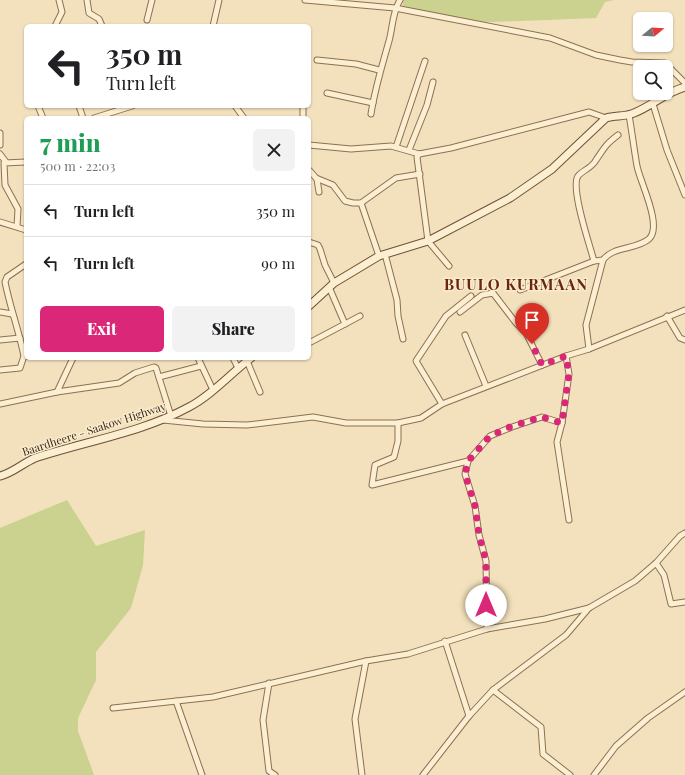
<!DOCTYPE html>
<html lang="en">
<head>
<meta charset="utf-8">
<style>
  :root { --surface:#fff; --page:#f2f2f2; --text:#202124; --muted:#757577; --line:#e0e0e0; --accent:#db2777 }
  body { margin:0; font-family:"Playfair Display",serif; background:var(--page); color:var(--text); height:100vh; display:flex; flex-direction:column; font-size:15px; white-space:nowrap }
  * { box-sizing:border-box; margin:0 }
  p { font-size:13px; color:var(--muted) }
  .icon { flex:none; width:22px; height:22px; fill:none; stroke:currentColor; stroke-width:2; stroke-linecap:round; stroke-linejoin:round }
  .map { position:relative; flex:1; overflow:hidden }
  .side { position:absolute; left:24px; top:116px; width:287px; height:244px; display:flex; flex-direction:column; background:var(--surface); border-radius:6px; box-shadow:0 1px 3px #0004 }
  .side>* { flex:none }
  .guide { position:absolute; left:24px; top:24px; width:287px; height:84px; border-radius:6px; box-shadow:0 1px 3px #0004; background:#fff; color:var(--text); overflow:hidden }
  .needle { width:26px; rotate:72deg }
  .buttons { position:absolute; left:633px; top:12px; display:grid; gap:8px }
  .buttons a { display:grid; place-items:center; width:40px; height:40px; border-radius:6px; background:var(--surface); box-shadow:0 1px 3px #0004; font-size:20px }
  .pin { position:absolute; display:grid; place-items:center; width:34px; height:34px; color:#fff; margin:-41px -17px; border-radius:50% 50% 50% 0; rotate:-45deg; box-shadow:0 0 4px #0007 }
  .pin .icon { rotate:45deg }
  .me { position:absolute; width:44px; margin:-22px; rotate:0deg; stroke-linejoin:round; filter:drop-shadow(0 0 3px #0008) }
  .turn { display:flex; align-items:center; gap:14px; height:84px; padding:0 16px; font-size:18px }
  .turn .icon { width:52px; height:52px; stroke-width:2.5 }
  .turn b { display:block; font-size:28px; line-height:34px }
  .round { display:grid; place-items:center; flex:none; width:42px; height:42px; border-radius:6px; background:var(--page) }
  .summary { display:flex; align-items:center; justify-content:space-between; height:68px; padding:0 16px }
  h1 { font-size:24px; font-weight:800; line-height:30px; color:#1e9e55 }
  .button { display:flex; gap:8px; margin-top:auto; padding:8px 16px }
  .button a { flex:1; height:46px; border-radius:6px; background:var(--accent); color:#fff; font-size:16px; font-weight:800; line-height:46px; text-align:center }
  .button a+a { background:var(--page); color:var(--text) }
  ul { padding:0; list-style:none }
  li { display:flex; align-items:center; gap:12px; height:52px; padding:0 16px; border-top:1px solid var(--line) }
  li div { flex:1 }
  li b { display:block; font-size:15px }
  li em { font-style:normal }
  .map>svg:first-child { display:block }
</style>
</head>
<body>
<div class="map">
<svg width="685" height="775" viewBox="0 0 685 775">
  <rect width="100%" height="100%" fill="#f2e1bc"/>
  <g fill="#cbd18f">
    <polygon points="403,0 614,0 605,2 596,18 466,23 403,6"/>
    <polygon points="67,500 96,546 145,530 143,565 131,608 96,652 96,680 78,718 78,731 94,775 0,775 0,528"/>
  </g>
  <g fill="none" stroke-linecap="round" stroke-linejoin="round">
    <g stroke="#8c7054" stroke-width="7">
      <g id="minor">
        <polyline points="87,0 89,13 99,19 102,26"/>
        <polyline points="305,0 395,8 550,38 596,55 620,60 632,62 665,63 685,83"/>
        <polyline points="147,20 152,0"/>
        <polyline points="55,26 62,12 59,0"/>
        <polyline points="213,26 219,0"/>
        <polyline points="317,60 356,64 379,70"/>
        <polyline points="327,93 373,103"/>
        <polyline points="653,104 667,150 685,195"/>
        <polyline points="38,106 43,118"/>
        <polyline points="79,106 83,118"/>
        <polyline points="235,106 244,118"/>
        <path d="M371,114C375,88 382,66 389,41C393,27 392,13 400,0"/>
        <polyline points="94,118 132,106"/>
        <polyline points="303,118 303,106"/>
        <polyline points="0,133 0,145"/>
        <polyline points="309,145 351,149 391,146 419,154"/>
        <polyline points="396,147 425,61"/>
        <polyline points="409,150 427,105 433,82"/>
        <polyline points="0,154 6,162"/>
        <polyline points="309,170 316,178 333,185 345,201 353,203 361,203 396,178 420,174"/>
        <polyline points="317,179 319,192"/>
        <polyline points="361,203 379,256"/>
        <polyline points="0,222 26,230"/>
        <polyline points="17,226 18,209 5,185 4,163 26,162"/>
        <polyline points="309,242 318,245 320,249 325,265 334,283"/>
        <polyline points="385,254 397,300 398,316 403,339"/>
        <path d="M594,261C590,246 570,188 578,176C583,170 592,168 596,160C605,147 605,145 618,135"/>
        <path d="M26,264L7,277L5,282C10,307 19,331 24,356H26"/>
        <polyline points="449,266 428,241 417,157 419,154 451,148 589,112 606,118"/>
        <polyline points="520,290 594,261 603,260"/>
        <polyline points="0,312 12,314"/>
        <polyline points="460,312 482,295 493,293 516,323 526,333 542,365"/>
        <polyline points="667,316 680,338 685,340"/>
        <polyline points="345,324 360,316"/>
        <polyline points="465,335 486,386"/>
        <polyline points="0,340 20,338"/>
        <polyline points="309,343 345,324 329,287"/>
        <path d="M589,349L586,325L603,260C613,246 636,250 649,239C663,226 640,182 637,166C634,149 632,132 629,115"/>
        <polyline points="566,356 569,374 562,423 557,442 569,520"/>
        <polyline points="73,358 57,392 119,383 135,373 154,367 156,368 171,416"/>
        <polyline points="198,358 213,390"/>
        <polyline points="233,358 238,368"/>
        <polyline points="247,361 260,392"/>
        <polyline points="0,370 20,368 24,356"/>
        <polyline points="159,377 201,366"/>
        <polyline points="0,404 57,392"/>
        <polyline points="442,404 416,361 446,316 471,296"/>
        <polyline points="163,420 203,424 247,425 313,417 346,423 398,423 421,418 442,404 566,356 589,349 685,310"/>
        <polyline points="398,423 398,441 394,457 375,465 372,485 468,461 490,436 512,427 542,417 562,423"/>
        <polyline points="468,461 465,474 475,506 479,535 486,561 487,629"/>
        <polyline points="656,563 664,575 671,604 685,602"/>
        <polyline points="445,641 469,716"/>
        <polyline points="269,683 263,720 269,771 275,775"/>
        <polyline points="493,690 541,727 543,754 570,775"/>
        <polyline points="176,701 202,775"/>
        <polyline points="113,708 213,697 366,661 408,654 487,629 545,619 589,608"/>
        <polyline points="362,775 355,719 366,661"/>
        <polyline points="423,775 469,716 493,690 566,635 589,608 635,581 656,563 680,536 685,533"/>
        <polyline points="594,775 616,746 648,718 685,692"/>
      </g>
    </g>
    <g stroke="#6d5137" stroke-width="9">
      <g id="secondary">
        <path d="M309,306L334,283L379,256L428,241L510,198L552,169L606,118C615,115 625,117 634,113C652,106 666,92 685,87"/>
        <path d="M0,476C13,473 23,463 35,458C86,441 141,433 189,407C212,395 230,374 251,358"/>
      </g>
    </g>
    <use href="#minor" stroke="#fceed0" stroke-width="5"/>
    <use href="#secondary" stroke="#fceed0" stroke-width="7"/>
  </g>
  <g fill="none" stroke-linecap="round" stroke-linejoin="round">
    <polyline stroke="#db2777" stroke-width="7" stroke-dasharray="0 12.6" points="486,605 486,561 479,535 475,506 465,474 468,461 490,436 512,426 542,417 562,423 569,374 566,356 542,365 532,344"/>
  </g>
  <g text-anchor="middle" stroke-width="3" stroke-linejoin="round" paint-order="stroke">
    <g font-size="11" fill="#39291a" stroke="#f9ebcc">
      <text transform="translate(94 429) rotate(-18)" y="4">Baardheere - Saakow Highway</text>
    </g>
    <g font-size="15" font-weight="bold" letter-spacing="1" fill="#6a2515" stroke="#f9ebcc">
      <text x="516" y="290">BUULO KURMAAN</text>
    </g>
  </g>
</svg>
<div class="buttons">
<a><svg class="needle" viewBox="-14 -14 28 28"><path d="M0-13l5 13h-10z" fill="#e53935"/><path d="M0 13l5-13h-10z" fill="#757577"/></svg></a>
<a><svg class="icon" aria-label="search" viewBox="0 0 24 24"><circle cx="10" cy="10" r="6"/><path d="M15 15l6 6"/></svg></a>
</div>
<div class="pin" style="left:532px;top:344px;background:#d93025"><svg class="icon" aria-label="arrive" viewBox="0 0 24 24"><path d="M6 21V4h12l-3 4 3 4H6"/></svg></div>
<svg class="me" style="left:486px;top:605px" viewBox="-20 -20 40 40"><circle r="19" fill="#fff"/><path d="M0-13L10 11 0 6-10 11z" fill="#db2777"/></svg>
<div class="guide">
<div class="turn"><svg class="icon" aria-label="left" viewBox="0 0 24 24"><path d="M17 20v-9H6M10 6l-5 5 5 5"/></svg><div><b>350 m</b>Turn left</div></div>
</div>
<section class="side">
<div class="summary"><div><h1>7 min</h1><p>500 m · 22:03</p></div><a class="round"><svg class="icon" aria-label="close" viewBox="0 0 24 24"><path d="M6 6l12 12M18 6L6 18"/></svg></a></div>
<ul>
<li><svg class="icon" aria-label="left" viewBox="0 0 24 24"><path d="M17 20v-9H6M10 6l-5 5 5 5"/></svg><div><b>Turn left</b></div><em>350 m</em></li>
<li><svg class="icon" aria-label="left" viewBox="0 0 24 24"><path d="M17 20v-9H6M10 6l-5 5 5 5"/></svg><div><b>Turn left</b></div><em>90 m</em></li>
</ul>
<div class="button"><a>Exit</a><a>Share</a></div>
</section>
</div>
</body>
</html>
